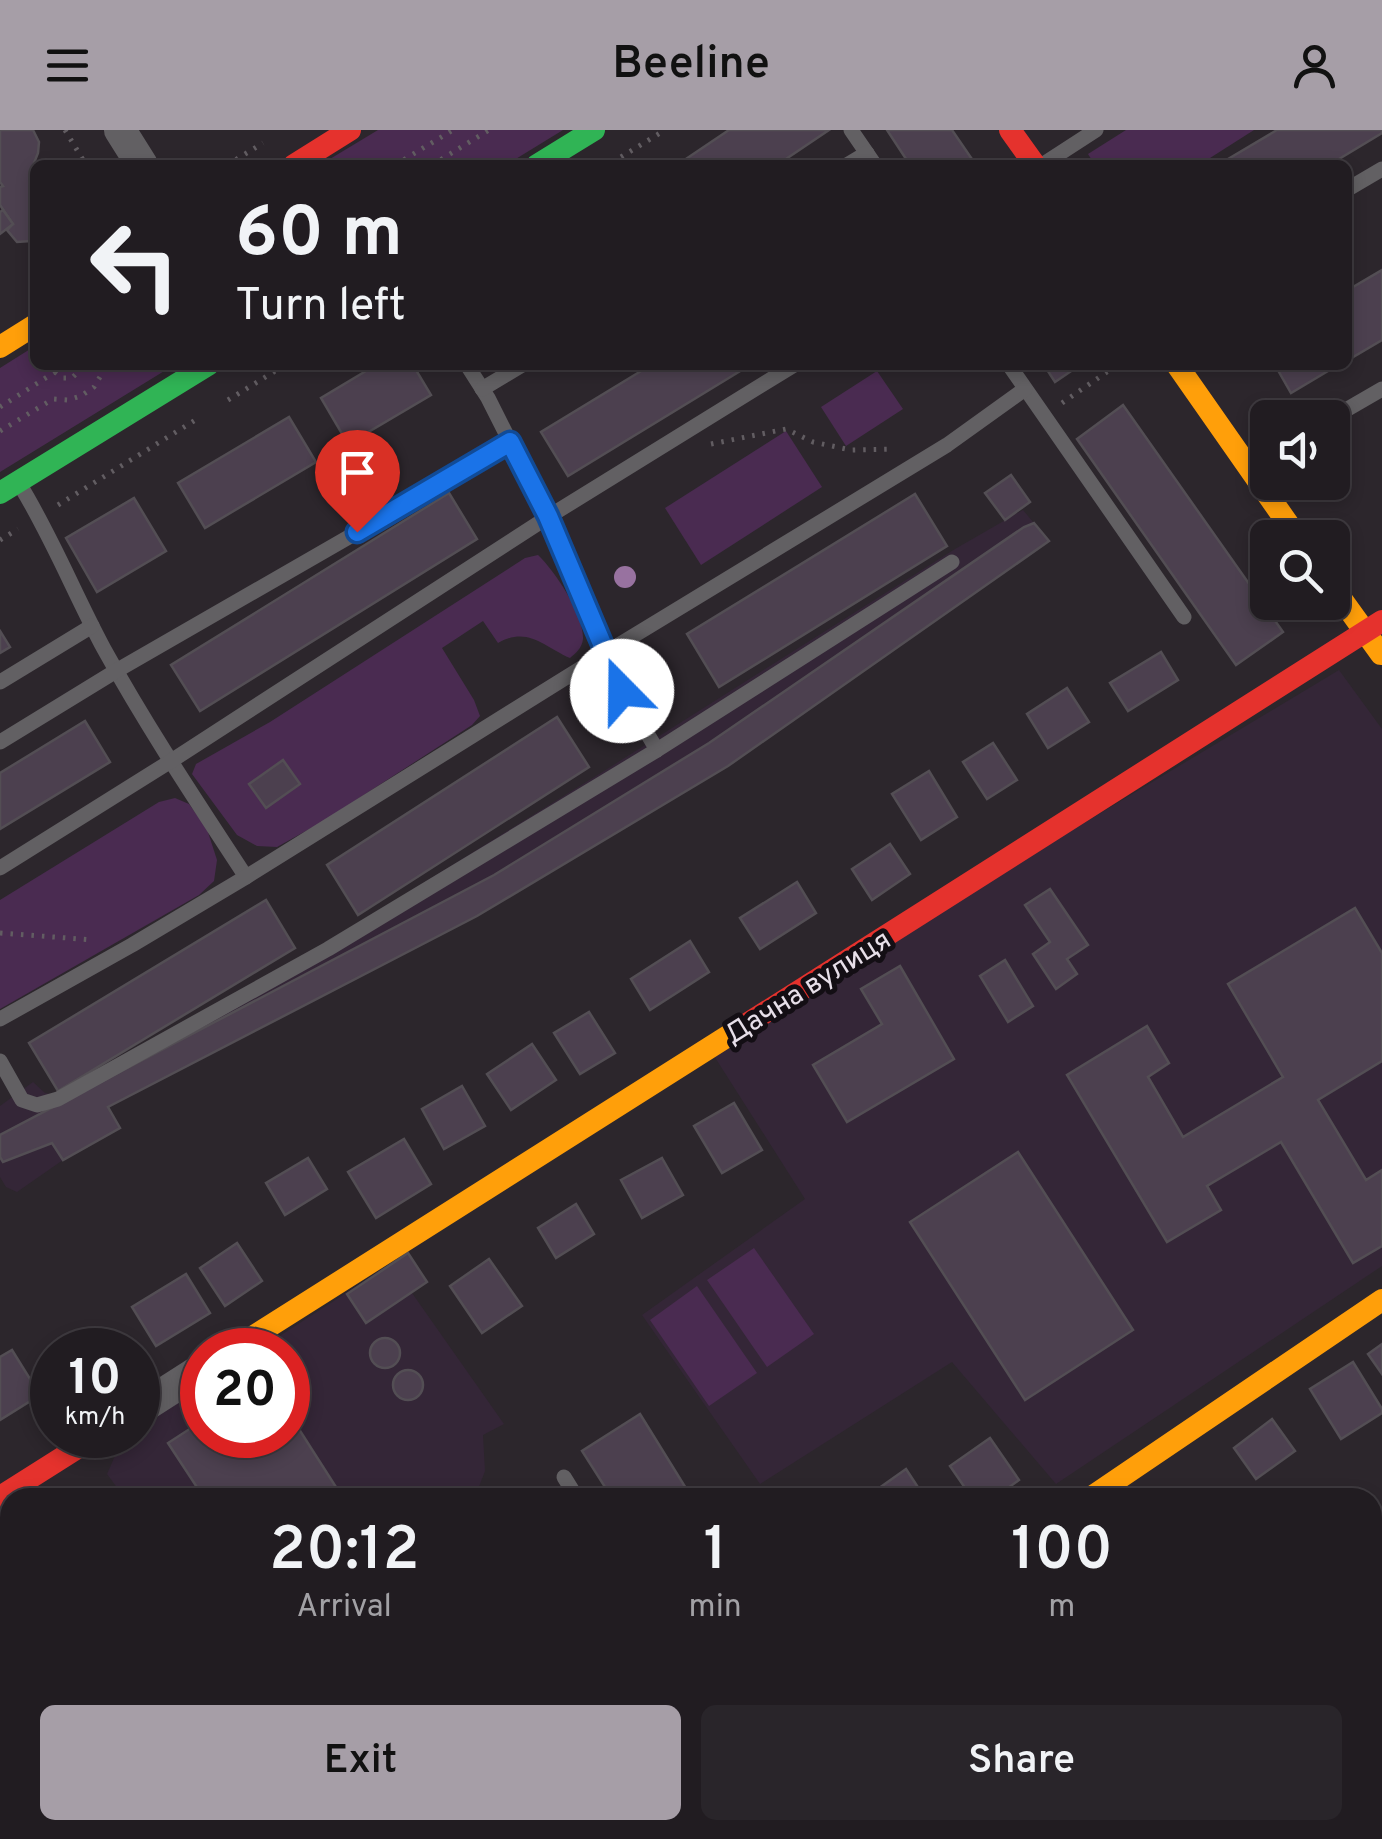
<!DOCTYPE html>
<html lang="en">
<head>
<meta charset="utf-8">
<style>
  :root { --surface:#211c21; --page:#29252a; --text:#f1f3f6; --muted:#a2a1a5; --line:#3e3a3f; --accent:#a69ea7 }
  body { margin:0; font-family:Overpass,sans-serif; background:var(--page); color:var(--text); height:100vh; display:flex; flex-direction:column; font-size:38px; white-space:nowrap }
  * { box-sizing:border-box; margin:0 }
  p { font-size:32px; color:var(--muted) }
  .icon { flex:none; width:55px; height:55px; fill:none; stroke:currentColor; stroke-width:2; stroke-linecap:round; stroke-linejoin:round }
  .map { position:relative; flex:1; overflow:hidden }
  .sheet { position:absolute; left:0px; top:1358px; width:1382px; height:352px; display:flex; flex-direction:column; background:var(--surface); border-radius:30px 30px 0 0; box-shadow:0 5px 15px #0003,0 0 0 2px var(--line) }
  .sheet>* { flex:none }
  .hud { position:absolute; left:30px; top:30px; width:1322px; height:210px; border-radius:15px; box-shadow:0 5px 15px #0003,0 0 0 2px var(--line); background:#211c21; color:var(--text); overflow:hidden }
  .tools { position:absolute; left:1250px; top:270px; display:grid; gap:20px }
  .tools a { display:grid; place-items:center; width:100px; height:100px; border-radius:15px; background:var(--surface); box-shadow:0 5px 15px #0003,0 0 0 2px var(--line); font-size:50px }
  .speed { position:absolute; left:30px; top:1198px; display:flex; gap:20px; font-size:50px; font-weight:700; text-align:center }
  .speed>* { display:grid; place-content:center; width:130px; height:130px; border-radius:50%; background:var(--surface); box-shadow:0 5px 15px #0003,0 0 0 2px var(--line); line-height:1 }
  .speed small { font-size:25px; font-weight:400 }
  .speed .limit { border:15px solid #d22; background:#fff; color:#111 }
  .pin { position:absolute; display:grid; place-items:center; width:85px; height:85px; color:#fff; margin:-102px -42px; border-radius:50% 50% 50% 0; rotate:-45deg; box-shadow:0 0 10px #0007 }
  .pin .icon { rotate:45deg }
  .me { position:absolute; width:110px; margin:-55px; rotate:338deg; stroke-linejoin:round; filter:drop-shadow(0 0 8px #0008) }
  .turn { display:flex; align-items:center; gap:35px; height:210px; padding:0 40px; font-size:45px }
  .turn .icon { width:130px; height:130px; stroke-width:2.5 }
  .turn b { display:block; font-size:70px; line-height:85px }
  .eta { display:flex; justify-content:space-evenly; align-items:center; height:170px; text-align:center }
  .eta b { font-size:60px; font-weight:600; line-height:70px }
  .action { display:flex; gap:20px; margin-top:auto; padding:20px 40px }
  .action a { flex:1; height:115px; border-radius:15px; background:var(--accent); color:#111; font-size:40px; font-weight:600; line-height:115px; text-align:center }
  .action a+a { background:var(--page); color:var(--text) }
  header { display:flex; justify-content:space-between; align-items:center; height:130px; padding:0 40px; background:var(--accent); color:#111; font-size:45px; font-weight:600 }
  .map>svg:first-child { display:block }
</style>
</head>
<body>
<header><svg class="icon" aria-label="menu" viewBox="0 0 24 24"><path d="M4 6h16M4 12h16M4 18h16"/></svg>Beeline<svg class="icon" aria-label="person" viewBox="0 0 24 24"><circle cx="12" cy="8" r="4"/><path d="M4 21q1-7 8-7t8 7"/></svg></header>
<div class="map">
<svg width="1382" height="1709" viewBox="0 0 1382 1709">
  <rect width="100%" height="100%" fill="#2c262c"/>
  <g fill="#342637">
    <polygon points="1023,380 1049,411 728,636 477,786 109,977 120,998 63,1030 17,1062 6,1057 0,1047 0,976 33,952 45,963 55,965 344,802 604,641 955,419"/>
    <polygon points="1339,540 1382,599 1382,1136 1056,1354 952,1232 760,1354 642,1185 805,1069 709,918"/>
    <polygon points="408,1123 427,1152 412,1163 504,1294 483,1305 485,1341 475,1367 124,1367 107,1344 122,1310 128,1305 138,1305 138,1298 148,1289 202,1255 202,1305 288,1305 288,1220 258,1220"/>
  </g>
  <g fill="#4a2b51">
    <polygon points="378,0 563,0 506,35 320,35"/>
    <polygon points="1126,0 1254,0 1199,35 1095,35 1088,24"/>
    <polygon points="35,216 35,235 174,235 0,342 0,238"/>
    <polygon points="877,241 903,279 846,316 821,277"/>
    <polygon points="786,301 822,357 701,435 665,378"/>
    <path d="M538,425C555,441 584,485 583,509C582,518 576,523 570,528C543,516 528,496 498,513L483,491L442,518L474,570L480,586L472,595L322,692L277,717L257,716L237,705L192,644L196,634L270,592L525,428Z"/>
    <polygon points="175,668 189,674 207,699 217,730 214,751 199,765 0,879 0,770 159,672"/>
    <polygon points="754,1118 814,1204 767,1237 707,1150"/>
    <polygon points="697,1156 757,1243 709,1276 650,1190"/>
    <polygon points="52,1700 129,1700 117,1709 60,1709"/>
  </g>
  <g fill="#4c404f" stroke="#534e54" stroke-width="2.5">
    <polygon points="0,0 33,0 39,12 38,23 34,33 35,108 31,111 17,112 7,100 13,94 0,75 0,57 3,56 0,52"/>
    <polygon points="729,0 829,0 777,35 677,35"/>
    <polygon points="887,0 952,0 976,35 910,35"/>
    <polygon points="1277,0 1382,0 1382,3 1329,35 1218,35"/>
    <polygon points="3,80 13,94 0,104 0,82"/>
    <polygon points="1382,140 1382,210 1348,230 1348,160"/>
    <polygon points="376,235 413,235 431,265 348,314 321,268"/>
    <polygon points="651,235 750,235 568,346 541,302"/>
    <polygon points="1044,235 1080,235 1055,252"/>
    <polygon points="1275,235 1338,235 1291,263"/>
    <polygon points="1123,275 1283,502 1236,535 1077,309"/>
    <polygon points="289,287 316,332 205,398 178,353"/>
    <polygon points="1011,345 1030,372 1005,390 985,363"/>
    <polygon points="449,363 477,409 200,581 171,535"/>
    <polygon points="915,364 947,416 719,557 687,504"/>
    <polygon points="134,368 166,421 97,462 66,408"/>
    <polygon points="1034,393 1049,411 728,636 477,786 108,977 120,998 63,1030 52,1013 3,1032 0,1027 0,1005 494,745 709,613 1024,397"/>
    <polygon points="0,501 10,517 0,523"/>
    <polygon points="1161,522 1178,550 1128,581 1110,553"/>
    <polygon points="1067,558 1089,592 1048,618 1027,584"/>
    <polygon points="557,587 589,637 358,785 327,735"/>
    <polygon points="85,591 110,632 0,699 0,643"/>
    <polygon points="993,613 1017,650 987,669 963,632"/>
    <polygon points="283,630 300,654 266,678 249,654"/>
    <polygon points="929,641 957,687 921,710 892,664"/>
    <polygon points="890,714 910,744 872,770 852,739"/>
    <polygon points="797,752 816,783 760,819 740,788"/>
    <polygon points="1050,759 1088,815 1067,829 1077,844 1056,859 1033,824 1050,812 1025,775"/>
    <polygon points="266,770 295,818 58,961 29,913"/>
    <polygon points="1355,778 1382,823 1382,931 1318,970 1366,1050 1382,1040 1382,1116 1353,1133 1281,1012 1207,1056 1221,1080 1167,1112 1067,945 1147,896 1169,933 1148,947 1183,1007 1283,947 1228,854"/>
    <polygon points="690,811 709,842 650,880 631,849"/>
    <polygon points="1005,830 1033,876 1008,892 980,846"/>
    <polygon points="900,836 954,929 847,992 813,935 882,894 861,859"/>
    <polygon points="589,882 615,923 580,944 554,903"/>
    <polygon points="532,914 556,950 511,980 487,944"/>
    <polygon points="462,956 485,996 444,1019 422,979"/>
    <polygon points="734,973 762,1020 722,1043 694,996"/>
    <polygon points="404,1009 431,1054 376,1088 348,1042"/>
    <polygon points="1018,1022 1133,1200 1025,1270 910,1092"/>
    <polygon points="308,1028 327,1059 285,1085 266,1053"/>
    <polygon points="662,1028 683,1065 642,1088 621,1050"/>
    <polygon points="576,1074 594,1104 556,1128 538,1098"/>
    <polygon points="237,1113 262,1151 225,1176 200,1138"/>
    <polygon points="408,1123 427,1152 366,1193 347,1164"/>
    <polygon points="489,1129 522,1176 482,1203 450,1156"/>
    <polygon points="186,1144 210,1183 156,1216 132,1177"/>
    <circle cx="385" cy="1223" r="15"/>
    <polygon points="1382,1214 1382,1244 1368,1224"/>
    <polygon points="12,1220 40,1265 0,1290 0,1227"/>
    <polygon points="1353,1232 1382,1279 1382,1283 1341,1309 1310,1259"/>
    <circle cx="408" cy="1255" r="15"/>
    <polygon points="288,1282 343,1368 204,1368 168,1313 202,1291 202,1305 288,1305"/>
    <polygon points="640,1284 692,1368 612,1368 582,1321"/>
    <polygon points="1272,1289 1295,1321 1256,1349 1234,1318"/>
    <polygon points="990,1308 1019,1350 994,1368 972,1368 950,1336"/>
    <polygon points="906,1339 925,1368 869,1368 868,1366"/>
    <polygon points="1378,1569 1382,1574 1382,1619 1372,1626 1372,1573"/>
    <polygon points="1382,1680 1382,1709 1381,1709 1372,1696 1372,1686"/>
    <polygon points="281,1700 354,1700 360,1709 287,1709"/>
    <polygon points="449,1700 478,1700 465,1709 455,1709"/>
    <polygon points="655,1700 756,1700 742,1709 641,1709"/>
    <polygon points="1172,1700 1225,1700 1231,1709 1175,1709 1170,1701"/>
  </g>
  <g fill="none" stroke-linecap="round" stroke-linejoin="round">
    <g stroke="#625d62" stroke-width="5" stroke-dasharray="2.5 8" stroke-linecap="butt">
      <polyline points="65,0 86,35"/>
      <polyline points="621,27 665,0"/>
      <polyline points="227,35 263,13"/>
      <polyline points="395,35 453,0"/>
      <polyline points="432,35 489,0"/>
      <polyline points="55,242 63,248 72,248 78,242 80,235"/>
      <polyline points="228,270 285,235"/>
      <polyline points="1062,273 1117,235"/>
      <polyline points="0,277 55,242"/>
      <polyline points="0,301 53,269 68,270 81,266 94,257 107,235"/>
      <polyline points="711,314 786,299 813,312 851,320 894,319"/>
      <polyline points="58,375 197,289"/>
      <polyline points="0,410 18,399"/>
      <polyline points="0,803 94,810"/>
      <polyline points="0,1412 10,1408"/>
      <polyline points="0,1464 10,1451"/>
      <polyline points="1372,1479 1382,1472"/>
      <polyline points="1019,1709 1032,1700"/>
    </g>
    <g stroke="#626063" stroke-width="15">
      <polyline points="851,0 875,35"/>
      <polyline points="847,35 867,23"/>
      <polyline points="1042,35 1096,0"/>
      <polyline points="1348,59 1382,39"/>
      <polyline points="467,235 488,268 548,387 622,561 657,620"/>
      <polyline points="1009,235 1184,487"/>
      <polyline points="482,259 522,235"/>
      <polyline points="1332,288 1382,259"/>
      <path d="M20,355C52,407 75,465 104,519C147,597 197,672 246,747"/>
      <polyline points="0,552 92,496"/>
      <polyline points="0,612 116,541 460,343 510,312"/>
      <polyline points="0,738 171,631 548,387 794,235"/>
      <polyline points="0,889 132,815 246,747 607,522 947,315 1025,259"/>
      <polyline points="0,931 22,970 37,975 58,969 328,819 657,620 952,432"/>
      <polyline points="564,1347 577,1368"/>
      <polyline points="0,1566 10,1560"/>
      <polyline points="0,1654 10,1666"/>
      <polyline points="38,1700 45,1709"/>
      <polyline points="154,1700 159,1709"/>
      <polyline points="784,1709 798,1700"/>
    </g>
    <g stroke="#626063" stroke-width="32">
      <polyline points="120,0 142,35"/>
      <polyline points="138,1280 202,1239"/>
      <polyline points="930,1700 937,1709"/>
      <polyline points="409,1709 417,1700"/>
    </g>
    <g stroke="#30b455" stroke-width="22">
      <polyline points="537,35 594,0"/>
      <polyline points="0,363 208,235"/>
      <polyline points="1372,1525 1382,1519"/>
    </g>
    <g stroke="#ff9f0a" stroke-width="22">
      <polyline points="0,217 35,195"/>
      <polyline points="1177,235 1298,408"/>
      <polyline points="1332,456 1381,524"/>
      <polyline points="232,1220 739,899"/>
      <polyline points="1090,1368 1382,1170"/>
    </g>
    <g stroke="#e5322d" stroke-width="22">
      <polyline points="1010,0 1035,35"/>
      <polyline points="294,35 350,0"/>
      <polyline points="739,899 1382,491"/>
      <polyline points="0,1367 98,1305"/>
      <polyline points="1087,1709 1101,1700"/>
    </g>
  </g>
  <circle fill="#9872a0" cx="625" cy="447" r="11"/>
  <g fill="none" stroke-linecap="round" stroke-linejoin="round">
    <g stroke="#114b97" stroke-width="25">
      <polyline id="route" points="357,402 510,312 548,386 622,561"/>
    </g>
    <use href="#route" stroke="#1a73e8" stroke-width="18"/>
  </g>
  <g text-anchor="middle" stroke-width="10" stroke-linejoin="round" paint-order="stroke">
    <g font-size="28" fill="#e7dfe9" stroke="#130e14">
      <text transform="translate(807 856) rotate(-32)" y="10">Дачна вулиця</text>
    </g>
  </g>
</svg>
<div class="tools">
<a><svg class="icon" aria-label="sound" viewBox="0 0 24 24"><path d="M4 9h4l5-4v14l-5-4H4zM17 9q2 3 0 6"/></svg></a>
<a><svg class="icon" aria-label="search" viewBox="0 0 24 24"><circle cx="10" cy="10" r="6"/><path d="M15 15l6 6"/></svg></a>
</div>
<div class="speed"><div>10<small>km/h</small></div><div class="limit">20</div></div>
<div class="pin" style="left:357px;top:402px;background:#d93025"><svg class="icon" aria-label="arrive" viewBox="0 0 24 24"><path d="M6 21V4h12l-3 4 3 4H6"/></svg></div>
<svg class="me" style="left:622px;top:561px" viewBox="-20 -20 40 40"><circle r="19" fill="#fff"/><path d="M0-13L10 11 0 6-10 11z" fill="#1a73e8"/></svg>
<div class="hud">
<div class="turn"><svg class="icon" aria-label="left" viewBox="0 0 24 24"><path d="M17 20v-9H6M10 6l-5 5 5 5"/></svg><div><b>60 m</b>Turn left</div></div>
</div>
<section class="sheet">
<div class="eta">
<div><b>20:12</b><p>Arrival</p></div>
<div><b>1</b><p>min</p></div>
<div><b>100</b><p>m</p></div>
</div>
<div class="action"><a>Exit</a><a>Share</a></div>
</section>
</div>
</body>
</html>
